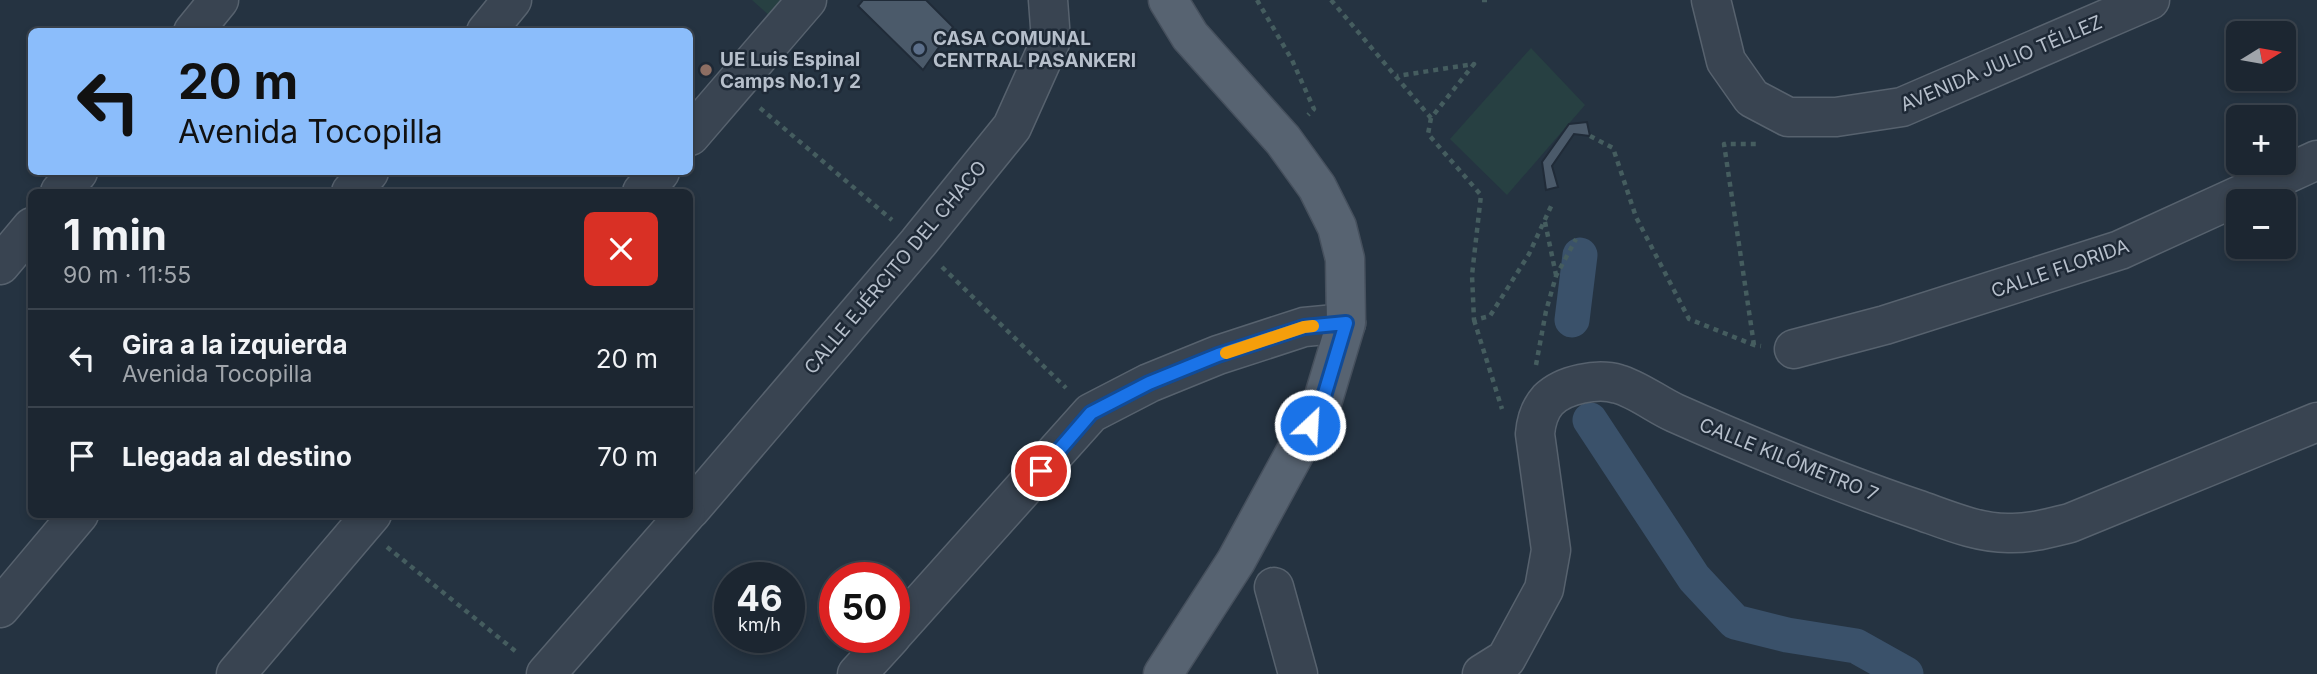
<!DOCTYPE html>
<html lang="es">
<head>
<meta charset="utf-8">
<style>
  :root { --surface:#1c2631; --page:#252e39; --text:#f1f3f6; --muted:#a0a5ab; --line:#3a434d }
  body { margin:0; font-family:Inter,sans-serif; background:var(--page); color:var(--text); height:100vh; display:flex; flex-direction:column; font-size:26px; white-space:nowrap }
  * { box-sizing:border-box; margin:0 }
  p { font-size:23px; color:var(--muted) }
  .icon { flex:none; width:38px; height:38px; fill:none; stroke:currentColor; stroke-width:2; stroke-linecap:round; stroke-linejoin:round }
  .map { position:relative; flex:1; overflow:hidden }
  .panel { position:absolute; left:28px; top:189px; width:665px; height:329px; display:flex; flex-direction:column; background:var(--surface); border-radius:10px; box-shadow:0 4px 10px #0003,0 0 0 2px var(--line) }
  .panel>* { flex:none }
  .top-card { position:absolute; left:28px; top:28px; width:665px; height:147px; border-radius:10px; box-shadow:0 4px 10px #0003,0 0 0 2px var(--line); background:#8bbdfb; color:#111; overflow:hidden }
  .needle { width:46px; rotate:79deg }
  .controls { position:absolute; left:2226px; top:21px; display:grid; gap:14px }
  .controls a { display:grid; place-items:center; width:70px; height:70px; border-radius:10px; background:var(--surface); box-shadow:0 4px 10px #0003,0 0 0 2px var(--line); font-size:35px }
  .speed { position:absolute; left:714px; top:562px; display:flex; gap:14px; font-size:35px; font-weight:700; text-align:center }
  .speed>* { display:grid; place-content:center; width:91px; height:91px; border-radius:50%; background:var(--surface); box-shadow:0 4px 10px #0003,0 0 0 2px var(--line); line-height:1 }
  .speed small { font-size:18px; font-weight:400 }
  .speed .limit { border:10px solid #d22; background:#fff; color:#111 }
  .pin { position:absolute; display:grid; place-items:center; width:60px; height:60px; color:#fff; margin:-30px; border:4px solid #fff; border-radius:50%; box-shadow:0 2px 7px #0007 }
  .me { position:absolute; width:77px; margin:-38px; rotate:25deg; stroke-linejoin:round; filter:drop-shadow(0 0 5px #0008) }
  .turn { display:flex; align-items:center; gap:24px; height:147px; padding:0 35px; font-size:32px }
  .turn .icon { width:91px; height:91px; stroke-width:2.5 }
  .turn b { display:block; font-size:49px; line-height:60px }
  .round { display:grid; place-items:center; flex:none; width:74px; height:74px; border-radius:10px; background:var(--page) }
  .headline { display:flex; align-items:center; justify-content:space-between; height:119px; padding:0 35px }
  h1 { font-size:42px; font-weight:700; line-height:52px }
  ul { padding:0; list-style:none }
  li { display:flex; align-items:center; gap:21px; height:98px; padding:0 35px; border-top:2px solid var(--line) }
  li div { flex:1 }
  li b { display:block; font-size:26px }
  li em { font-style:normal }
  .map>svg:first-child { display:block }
</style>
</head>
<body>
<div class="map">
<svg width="2317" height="674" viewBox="0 0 2317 674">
  <rect width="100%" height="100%" fill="#253341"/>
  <g fill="#274042">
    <polygon points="752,0 824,0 791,35"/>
    <polygon points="1531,48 1585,105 1507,195 1450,139"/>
  </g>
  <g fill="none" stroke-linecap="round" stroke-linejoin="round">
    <g stroke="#3a516a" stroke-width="35">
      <polyline points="1572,320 1580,255"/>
      <polyline points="1590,420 1694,578 1735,622 1787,635 1856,646 1906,674"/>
    </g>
  </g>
  <g fill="#4b5a6a" stroke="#202b38" stroke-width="2">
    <polygon points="863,0 926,0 953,27 923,70 858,6"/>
    <polygon points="1587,122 1590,136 1574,134 1552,166 1558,187 1546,190 1542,162 1569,124"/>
  </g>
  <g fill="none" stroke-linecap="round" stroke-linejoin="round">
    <g stroke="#57626e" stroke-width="41">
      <g id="minor">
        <polyline points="1711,0 1726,61 1752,98 1788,117 1836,117 1902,107 2150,0"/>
        <polyline points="193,32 219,0"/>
        <polyline points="486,32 512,0"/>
        <polyline points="690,136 807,0"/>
        <polyline points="60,192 78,172"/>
        <polyline points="351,192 369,172"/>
        <polyline points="642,192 660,172"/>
        <polyline points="0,265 32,227"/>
        <polyline points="1794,349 1885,325 2120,250 2317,160"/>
        <polyline points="690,510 918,243 1012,127 1051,40 1048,0"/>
        <polyline points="1274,587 1298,674"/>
        <polyline points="0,608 79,514"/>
        <polyline points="894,633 1091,413 1149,383 1218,355 1304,327 1346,323"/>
        <polyline points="236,674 372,514"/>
        <polyline points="546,674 686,514"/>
        <polyline points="857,674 891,637"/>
        <path d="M1482,674L1506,659L1544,589L1551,550L1535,434C1536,422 1540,409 1548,400C1564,384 1598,378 1618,384C1637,389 1657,405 1675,413C1754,448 1834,481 1916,509C1945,519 1976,533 2008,533C2029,534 2049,528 2070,523L2317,422"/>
      </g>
    </g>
    <g stroke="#46505d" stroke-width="41">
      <polyline id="major" points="1163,674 1236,561 1322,403 1346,323 1345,259 1337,227 1317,187 1283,140 1190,36 1168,0"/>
    </g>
    <g stroke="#455d5f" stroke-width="4.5" stroke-dasharray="5 5" stroke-linecap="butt">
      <polyline points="1257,0 1292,60 1314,109 1308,115"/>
      <polyline points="1331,0 1431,118 1474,64 1397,76"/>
      <polyline points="1482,0 1490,0"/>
      <polyline points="760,108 892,220"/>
      <polyline points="1431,118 1428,134 1481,195 1472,275 1474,320 1490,316 1529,254 1553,202"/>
      <polyline points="1590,136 1613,148 1636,217 1689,319 1754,345 1761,346"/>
      <polyline points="1545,222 1556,275"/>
      <polyline points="942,267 1066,388"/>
      <polyline points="1474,320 1502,409"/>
      <polyline points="1754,345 1724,144 1759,144"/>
      <polyline points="1536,365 1546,311 1556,276 1576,239"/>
      <polyline points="387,547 519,654"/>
    </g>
    <use href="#minor" stroke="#394451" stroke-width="38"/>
    <use href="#major" stroke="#576371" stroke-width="38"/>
  </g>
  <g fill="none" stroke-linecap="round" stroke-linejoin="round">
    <g stroke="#114b97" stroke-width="18">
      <polyline id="route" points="1041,471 1091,413 1149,383 1218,355 1304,327 1346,323 1322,403 1310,425"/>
    </g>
    <use href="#route" stroke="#1a73e8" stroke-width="12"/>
    <polyline stroke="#f59e0b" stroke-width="12" points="1226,353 1304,327 1313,326"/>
  </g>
  <circle fill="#5c6f8a" stroke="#1e2936" stroke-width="2.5" cx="919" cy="49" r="7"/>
  <circle fill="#8d6e63" stroke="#1e2936" stroke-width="2.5" cx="706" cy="70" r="7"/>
  <g text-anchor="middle" stroke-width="5" stroke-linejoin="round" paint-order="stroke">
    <g font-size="19" font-weight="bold" fill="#b6bfcb" stroke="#1e2936" text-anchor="start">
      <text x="933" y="45">CASA COMUNAL<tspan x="933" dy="22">CENTRAL PASANKERI</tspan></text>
      <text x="720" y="66">UE Luis Espinal<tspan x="720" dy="22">Camps No.1 y 2</tspan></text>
    </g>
    <g font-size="19" fill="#b6bfcb" stroke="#1e2936">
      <text transform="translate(2001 63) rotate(-23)" y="7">AVENIDA JULIO TÉLLEZ</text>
      <text transform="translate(895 267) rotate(-50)" y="7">CALLE EJÉRCITO DEL CHACO</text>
      <text transform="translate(2060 268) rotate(-19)" y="7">CALLE FLORIDA</text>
      <text transform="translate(1789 459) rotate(22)" y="7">CALLE KILÓMETRO 7</text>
    </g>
  </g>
</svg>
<div class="controls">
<a><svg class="needle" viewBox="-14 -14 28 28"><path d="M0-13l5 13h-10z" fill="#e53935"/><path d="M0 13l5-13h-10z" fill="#a0a5ab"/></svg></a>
<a>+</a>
<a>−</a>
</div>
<div class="speed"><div>46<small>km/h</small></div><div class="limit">50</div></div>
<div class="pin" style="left:1041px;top:471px;background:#d93025"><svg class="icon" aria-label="arrive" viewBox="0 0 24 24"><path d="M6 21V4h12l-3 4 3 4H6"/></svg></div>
<svg class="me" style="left:1310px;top:425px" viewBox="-20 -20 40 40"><circle r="17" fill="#1a73e8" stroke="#fff" stroke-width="3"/><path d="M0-11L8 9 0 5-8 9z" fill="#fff"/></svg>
<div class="top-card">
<div class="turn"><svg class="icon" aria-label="left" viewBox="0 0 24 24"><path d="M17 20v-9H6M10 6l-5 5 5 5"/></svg><div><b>20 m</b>Avenida Tocopilla</div></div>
</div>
<section class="panel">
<div class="headline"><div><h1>1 min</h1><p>90 m · 11:55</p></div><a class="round" style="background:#d93025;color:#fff"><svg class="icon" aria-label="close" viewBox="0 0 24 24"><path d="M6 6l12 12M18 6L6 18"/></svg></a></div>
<ul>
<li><svg class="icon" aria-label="left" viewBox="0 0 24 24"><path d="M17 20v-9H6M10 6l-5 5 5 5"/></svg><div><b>Gira a la izquierda</b><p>Avenida Tocopilla</p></div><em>20 m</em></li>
<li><svg class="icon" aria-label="arrive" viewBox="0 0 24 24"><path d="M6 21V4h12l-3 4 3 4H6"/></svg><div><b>Llegada al destino</b></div><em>70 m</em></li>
</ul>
</section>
</div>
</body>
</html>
